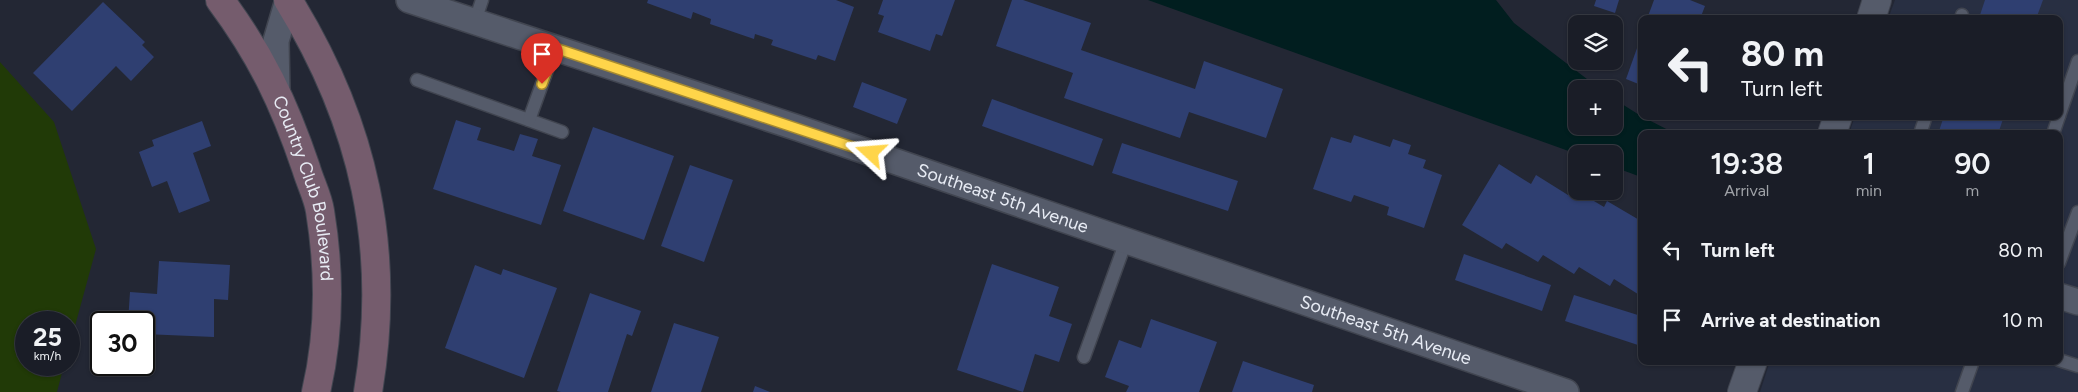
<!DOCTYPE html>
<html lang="en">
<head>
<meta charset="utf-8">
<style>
  :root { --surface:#1a1d27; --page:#23262f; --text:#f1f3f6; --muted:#9fa2a7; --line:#383b44 }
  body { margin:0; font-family:Figtree,sans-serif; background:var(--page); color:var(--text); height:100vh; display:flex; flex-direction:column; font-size:19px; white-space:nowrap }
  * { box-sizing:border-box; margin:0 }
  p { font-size:16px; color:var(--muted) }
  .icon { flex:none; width:28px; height:28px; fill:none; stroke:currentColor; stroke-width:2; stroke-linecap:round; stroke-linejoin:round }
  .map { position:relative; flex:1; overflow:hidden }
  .drawer { position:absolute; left:1638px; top:130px; width:425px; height:235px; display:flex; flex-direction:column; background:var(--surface); border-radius:10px; box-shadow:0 1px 4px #0004,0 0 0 1px var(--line) }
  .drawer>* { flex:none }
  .banner { position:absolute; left:1638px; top:15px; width:425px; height:105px; border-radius:10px; box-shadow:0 1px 4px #0004,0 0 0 1px var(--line); background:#1a1d27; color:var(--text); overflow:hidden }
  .tools { position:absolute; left:1568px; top:15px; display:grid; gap:10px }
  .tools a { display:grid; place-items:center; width:55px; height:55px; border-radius:10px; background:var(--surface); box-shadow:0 1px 4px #0004,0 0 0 1px var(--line); font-size:25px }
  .speed { position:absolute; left:15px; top:311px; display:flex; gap:10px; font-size:25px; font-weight:700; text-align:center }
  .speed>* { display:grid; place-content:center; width:65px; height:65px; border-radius:50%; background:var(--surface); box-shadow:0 1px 4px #0004,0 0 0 1px var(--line); line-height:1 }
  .speed small { font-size:12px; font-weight:400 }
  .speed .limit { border:2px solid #111; border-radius:8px; background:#fff; color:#111 }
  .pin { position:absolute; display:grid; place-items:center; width:42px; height:42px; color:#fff; margin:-51px -21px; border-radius:50% 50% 50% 0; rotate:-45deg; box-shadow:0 0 5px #0007 }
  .pin .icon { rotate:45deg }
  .me { position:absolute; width:55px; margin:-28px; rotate:289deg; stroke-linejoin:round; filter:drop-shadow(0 0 4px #0008) }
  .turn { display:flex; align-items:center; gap:18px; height:105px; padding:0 20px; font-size:22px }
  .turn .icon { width:65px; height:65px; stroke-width:2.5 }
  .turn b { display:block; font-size:35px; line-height:42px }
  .eta { display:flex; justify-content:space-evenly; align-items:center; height:85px; text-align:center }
  .eta b { font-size:30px; font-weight:600; line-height:35px }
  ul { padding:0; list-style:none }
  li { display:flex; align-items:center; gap:15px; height:70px; padding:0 20px }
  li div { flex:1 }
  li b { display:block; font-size:19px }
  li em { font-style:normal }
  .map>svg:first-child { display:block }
</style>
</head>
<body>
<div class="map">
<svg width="2078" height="392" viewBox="0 0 2078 392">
  <rect width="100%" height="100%" fill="#232734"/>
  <polygon fill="#282f42" points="1895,0 2078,0 2078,392 1760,392 1770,361 2059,361 2059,134 1849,134 1855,116 2059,116 2059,19 1888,19"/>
  <polygon fill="#213a07" points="0,62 54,122 96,249 69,348 69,322 26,322 26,365 64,365 57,392 0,392"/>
  <polygon fill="#011e1f" points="1148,0 1496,0 1514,23 1600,89 1576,89 1576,126 1614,126 1614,99 1641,116 1676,134 1641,134 1641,177 1614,167 1614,154 1577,154"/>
  <g fill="#2f3f71">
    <polygon points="648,0 836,0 854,7 835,61 818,55 816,60 771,45 773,40 755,34 754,39 710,24 711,19 693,12 691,19 647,3"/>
    <polygon points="883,0 955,0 942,36 936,34 930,51 878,32 884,16 878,14"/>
    <polygon points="1012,0 1023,0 1091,23 1081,50 1195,89 1204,61 1283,89 1266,138 1189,112 1180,138 1064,98 1073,73 996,46"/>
    <polygon points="1596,0 1619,0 1615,13 1594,6"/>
    <polygon points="1654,0 1690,0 1705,6 1700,19 1647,19"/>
    <polygon points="1985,0 2043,0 2036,19 1991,19 1980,15"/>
    <polygon points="103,2 145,42 142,45 154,57 131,81 116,66 72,111 33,73"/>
    <polygon points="1641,37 1641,85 1626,79"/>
    <polygon points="862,82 907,99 897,124 853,107"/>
    <polygon points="992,99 1103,139 1093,166 982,126"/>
    <polygon points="1944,116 2004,116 1998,134 1938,134"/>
    <polygon points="456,120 481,128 477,140 514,151 520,134 538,139 532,156 561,165 541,225 433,189"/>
    <polygon points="202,121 211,146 193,153 210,201 179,213 167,181 152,187 139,152 154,146 152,140"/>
    <polygon points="593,127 674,156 644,240 563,211"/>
    <polygon points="1354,135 1390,147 1393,139 1411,145 1408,154 1426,160 1423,168 1442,175 1424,228 1387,215 1389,207 1354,195 1351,202 1313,189 1331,137 1351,143"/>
    <polygon points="1122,143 1238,181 1228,211 1112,173"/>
    <polygon points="1499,164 1531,184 1536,175 1568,195 1572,188 1604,207 1607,201 1641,221 1641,296 1614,279 1610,286 1579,267 1574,274 1543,255 1538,262 1506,243 1502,249 1462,225"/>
    <polygon points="690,165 733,180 704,262 661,246"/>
    <polygon points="1464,254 1551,285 1542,311 1455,280"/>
    <polygon points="159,261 230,265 228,300 214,299 214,337 144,334 144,322 128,322 130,292 157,294"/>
    <polygon points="992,264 1059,287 1049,316 1072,324 1059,362 1035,354 1023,392 957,370"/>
    <polygon points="475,265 501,275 503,269 557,288 524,378 445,348"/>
    <polygon points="590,293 641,311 632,336 627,334 608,392 561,392 557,391"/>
    <polygon points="1574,295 1641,316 1641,346 1565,321"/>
    <polygon points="1151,319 1217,342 1199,392 1126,392 1129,386 1105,377 1119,340 1141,348"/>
    <polygon points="674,323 719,337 701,392 651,392"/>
    <polygon points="1243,361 1314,385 1312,392 1232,392"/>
    <polygon points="755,386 770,392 753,392"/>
  </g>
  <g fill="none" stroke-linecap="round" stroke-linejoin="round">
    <g stroke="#414550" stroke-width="15">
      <g id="service">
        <polyline points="1961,19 1962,15"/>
        <polyline points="475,21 482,0"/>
        <polyline points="417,80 562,132"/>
        <polyline points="2059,116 2078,61"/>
        <polyline points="529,120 555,48"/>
        <polyline points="1920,134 1926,116"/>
        <polyline points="2053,134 2059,116"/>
        <polyline points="2059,263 2078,212"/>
        <polyline points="1084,357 1126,241"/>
        <polyline points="2059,360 2078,366"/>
        <polyline points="1962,392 1973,361"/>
      </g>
    </g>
    <g stroke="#414550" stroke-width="28">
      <g id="minor">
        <path id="s1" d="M409,0L798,128L1566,392"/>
        <polyline points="277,93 276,41 288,0"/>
        <polyline points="2059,296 2078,302"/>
      </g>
    </g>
    <g stroke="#414550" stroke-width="30">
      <g id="tertiary">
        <polyline points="1871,19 1877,0"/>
        <polyline points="1832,134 1838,116"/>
        <polyline points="1742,392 1753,361"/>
      </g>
    </g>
    <g stroke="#414550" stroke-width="30">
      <g id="secondary">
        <path id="s2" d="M220,0C261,55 284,103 306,168C310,182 318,197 320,211C330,272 330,332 316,392"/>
        <path d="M288,0C364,123 392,249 368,392"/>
      </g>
    </g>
    <use href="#service" stroke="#555b6a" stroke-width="12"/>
    <use href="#minor" stroke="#555b6a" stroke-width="25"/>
    <use href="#tertiary" stroke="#555b6a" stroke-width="28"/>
    <use href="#secondary" stroke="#755c6d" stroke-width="28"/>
  </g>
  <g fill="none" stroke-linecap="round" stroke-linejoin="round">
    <g stroke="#a68a30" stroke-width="12">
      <polyline id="route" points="542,84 555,48 871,153"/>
    </g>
    <use href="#route" stroke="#ffd54a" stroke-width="9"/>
  </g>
  <g text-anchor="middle" stroke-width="5" stroke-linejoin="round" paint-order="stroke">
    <g font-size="18" fill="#e7ebf4" stroke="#0e1016">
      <text dy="6" stroke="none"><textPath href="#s2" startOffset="209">Country Club Boulevard</textPath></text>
      <text dy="6" stroke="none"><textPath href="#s1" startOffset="626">Southeast 5th Avenue</textPath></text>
      <text dy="6" stroke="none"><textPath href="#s1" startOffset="1031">Southeast 5th Avenue</textPath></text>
    </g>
  </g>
</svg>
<div class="tools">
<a><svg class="icon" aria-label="layers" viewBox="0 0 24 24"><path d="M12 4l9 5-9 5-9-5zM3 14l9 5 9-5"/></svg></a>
<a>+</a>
<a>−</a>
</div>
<div class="speed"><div>25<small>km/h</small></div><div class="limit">30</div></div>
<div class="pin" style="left:542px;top:84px;background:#d93025"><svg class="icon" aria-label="arrive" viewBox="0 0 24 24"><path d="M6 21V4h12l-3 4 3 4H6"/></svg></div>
<svg class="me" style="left:871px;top:153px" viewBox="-20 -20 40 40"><path d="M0-17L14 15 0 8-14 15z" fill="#ffd54a" stroke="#fff" stroke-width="4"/></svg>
<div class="banner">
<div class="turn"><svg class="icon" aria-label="left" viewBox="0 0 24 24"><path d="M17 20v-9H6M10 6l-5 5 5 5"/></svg><div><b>80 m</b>Turn left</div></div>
</div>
<section class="drawer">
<div class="eta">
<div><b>19:38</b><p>Arrival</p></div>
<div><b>1</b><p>min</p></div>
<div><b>90</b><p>m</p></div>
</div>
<ul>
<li><svg class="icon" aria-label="left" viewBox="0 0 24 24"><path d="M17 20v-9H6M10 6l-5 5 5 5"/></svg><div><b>Turn left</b></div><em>80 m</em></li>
<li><svg class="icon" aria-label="arrive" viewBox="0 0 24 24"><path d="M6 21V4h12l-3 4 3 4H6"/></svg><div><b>Arrive at destination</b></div><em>10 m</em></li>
</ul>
</section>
</div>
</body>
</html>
